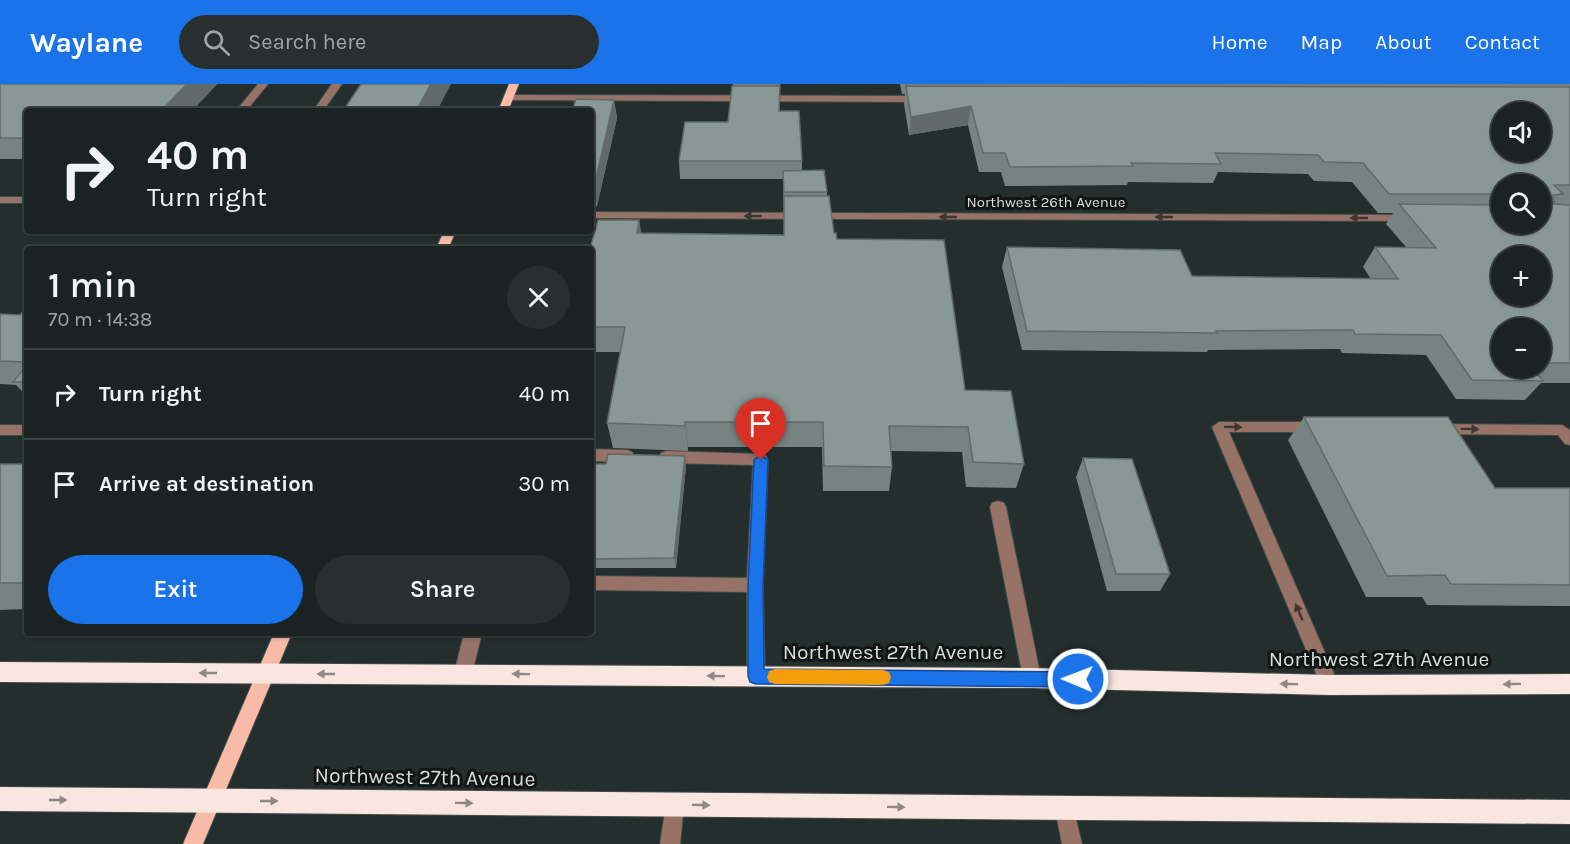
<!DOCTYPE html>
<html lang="en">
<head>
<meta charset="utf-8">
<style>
  :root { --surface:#1b2322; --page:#282f2f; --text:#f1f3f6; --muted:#a0a4a5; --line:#394040; --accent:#1a73e8 }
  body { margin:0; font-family:Karla,sans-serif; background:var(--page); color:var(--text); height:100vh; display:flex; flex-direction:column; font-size:22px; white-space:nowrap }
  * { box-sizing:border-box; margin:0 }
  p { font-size:20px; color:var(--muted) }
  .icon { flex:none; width:33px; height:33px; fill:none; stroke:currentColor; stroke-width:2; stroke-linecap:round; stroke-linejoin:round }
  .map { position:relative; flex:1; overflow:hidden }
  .drawer { position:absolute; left:24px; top:162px; width:570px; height:390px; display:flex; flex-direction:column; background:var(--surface); border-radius:6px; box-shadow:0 2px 4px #0004,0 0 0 2px var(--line) }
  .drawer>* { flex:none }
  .top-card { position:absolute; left:24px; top:24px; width:570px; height:126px; border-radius:6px; box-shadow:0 2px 4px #0004,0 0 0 2px var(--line); background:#1b2322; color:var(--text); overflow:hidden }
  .buttons { position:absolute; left:1491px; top:18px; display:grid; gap:12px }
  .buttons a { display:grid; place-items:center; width:60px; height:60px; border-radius:50%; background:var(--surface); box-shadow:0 2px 4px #0004,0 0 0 2px var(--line); font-size:30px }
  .pin { position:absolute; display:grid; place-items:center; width:51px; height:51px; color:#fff; margin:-62px -26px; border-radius:50% 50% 50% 0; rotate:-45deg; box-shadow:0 0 6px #0007 }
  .pin .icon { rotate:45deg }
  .me { position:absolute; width:66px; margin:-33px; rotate:271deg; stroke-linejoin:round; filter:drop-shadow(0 0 4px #0008) }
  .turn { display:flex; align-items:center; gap:21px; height:126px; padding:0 24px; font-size:27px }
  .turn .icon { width:78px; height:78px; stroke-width:2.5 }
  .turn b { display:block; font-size:42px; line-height:51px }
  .round { display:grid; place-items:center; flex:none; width:63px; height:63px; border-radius:32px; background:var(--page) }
  .summary { display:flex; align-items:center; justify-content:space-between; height:102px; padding:0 24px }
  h1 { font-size:36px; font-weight:600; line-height:45px }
  .primary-button { display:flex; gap:12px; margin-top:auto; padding:12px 24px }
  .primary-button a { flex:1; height:69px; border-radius:36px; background:var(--accent); color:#fff; font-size:24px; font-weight:600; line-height:69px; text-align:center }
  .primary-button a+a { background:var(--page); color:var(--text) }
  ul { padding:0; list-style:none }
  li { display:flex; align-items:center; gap:18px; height:90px; padding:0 24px; border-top:2px solid var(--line) }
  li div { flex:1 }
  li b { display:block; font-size:22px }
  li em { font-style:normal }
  header { display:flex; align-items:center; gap:36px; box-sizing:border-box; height:84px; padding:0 30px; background:var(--accent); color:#fff }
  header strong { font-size:28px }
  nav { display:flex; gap:33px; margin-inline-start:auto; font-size:21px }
  .search { width:420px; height:54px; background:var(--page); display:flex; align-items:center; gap:15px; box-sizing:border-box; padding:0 21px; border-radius:33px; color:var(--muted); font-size:22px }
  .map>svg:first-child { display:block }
</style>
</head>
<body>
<header>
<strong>Waylane</strong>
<div class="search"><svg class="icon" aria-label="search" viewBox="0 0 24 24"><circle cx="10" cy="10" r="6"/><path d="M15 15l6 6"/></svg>Search here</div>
<nav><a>Home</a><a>Map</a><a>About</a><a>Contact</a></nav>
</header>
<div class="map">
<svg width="1570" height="760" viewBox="0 0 1570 760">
  <rect width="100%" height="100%" fill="#242f2d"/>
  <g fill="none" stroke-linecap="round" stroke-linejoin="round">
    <g stroke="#414b49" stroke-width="2">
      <g id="minor">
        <polygon points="258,0 268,0 246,27 236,27"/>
        <polygon points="332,0 342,0 323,27 313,27"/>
        <polygon points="509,11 925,12 930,15 925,18 506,16 504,14"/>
        <rect x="0" y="113" width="27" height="6"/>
        <polygon points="591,128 1409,131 1415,134 1409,137 591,134"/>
        <polygon points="1219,338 1316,338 1323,343 1316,348 1229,348 1339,601 1336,607 1330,609 1324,607 1321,601 1212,343"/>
        <polygon points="1436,340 1562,341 1570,346 1570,361 1565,360 1558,351 1436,350 1429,345"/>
        <rect x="0" y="341" width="27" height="10"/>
        <polygon points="591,365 627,366 632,368 634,372 632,376 627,378 591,377"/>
        <polygon points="666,367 761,370 766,372 768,376 763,501 765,593 762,599 756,601 750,599 747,593 747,508 591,506 591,492 747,494 753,381 666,379 661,377 659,373 661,369"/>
        <polygon points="998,417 1004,419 1006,423 1041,594 1038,600 1032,602 1026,600 1023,594 990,423 992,419"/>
        <polygon points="464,549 482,549 472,590 469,596 463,598 457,596 454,590"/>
        <polygon points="674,711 681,714 684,721 680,760 660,760 667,714"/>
        <polygon points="1065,715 1072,718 1082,760 1062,760 1055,725 1058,718"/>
      </g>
    </g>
    <g stroke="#414b49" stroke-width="2">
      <g id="major">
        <polygon points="509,0 519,0 508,27 498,27"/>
        <polygon points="444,147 456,147 448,165 436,165"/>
        <polygon points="274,549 292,549 203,760 183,760"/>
      </g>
    </g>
    <g stroke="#414b49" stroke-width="2">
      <g id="highway">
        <polygon points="0,578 1032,584 1330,591 1570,590 1570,610 1330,611 1032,604 0,598"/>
        <polygon points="0,703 1570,716 1570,740 0,727"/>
      </g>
    </g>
    <use href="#minor" fill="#977266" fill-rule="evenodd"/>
    <use href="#major" fill="#f7bba7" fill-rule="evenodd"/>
    <use href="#highway" fill="#f9e6e0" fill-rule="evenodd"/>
  </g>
  <g fill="#778380" fill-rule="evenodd">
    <polygon points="0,0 217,0 192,27 27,27 27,75 0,75"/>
    <polygon points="733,0 780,0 780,27 802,77 802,87 827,108 827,112 834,149 837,155 965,306 1024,380 1016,404 966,403 962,368 891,367 892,383 889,407 823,407 822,363 688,363 688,367 613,364 607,339 620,268 591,268 591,165 639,136 641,149 784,151 783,95 680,95 679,77 728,38"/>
    <path d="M900,0H1570V299H1541L1525,316L1456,315L1426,271L1342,269L1340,265L1208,266L1207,268L1022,266L1002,183L1007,163L1192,192L1371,195L1363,183L1375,163H1406L1386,140L1393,129H1378L1352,98L1314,97L1308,90L1218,88L1213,99L1128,98L1127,101L1005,102L1001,88H979L968,41L909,51L904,20L905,10H902ZM1502,100H1540L1502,140ZM1540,244V284H1502Z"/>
    <polygon points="614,16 617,34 597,122 591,122 591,27"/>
    <polygon points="27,222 27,312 16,301 0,300 0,230 20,231"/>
    <polygon points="1304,333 1495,404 1570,404 1570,522 1427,521 1422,513 1366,513 1288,356"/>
    <polygon points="685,372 686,382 676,484 591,484 591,380 606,380"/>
    <polygon points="1083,374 1170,490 1160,507 1107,507 1076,393"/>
    <polygon points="0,380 27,380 27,525 0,526"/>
  </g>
  <g fill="#616a68">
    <polygon points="187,0 217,0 192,27 161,27"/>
    <polygon points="431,0 451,0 437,27 416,27"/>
    <polygon points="614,16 617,34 597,122 594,103"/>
    <polygon points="971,22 968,41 909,51 911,33"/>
    <polygon points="639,136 643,161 637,149"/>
    <polygon points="685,338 688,363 688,367 685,342"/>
    <polygon points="685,372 686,382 676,484 674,474"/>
  </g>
  <g fill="#8a9895" stroke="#616a68" stroke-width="1.5" fill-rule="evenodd">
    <polygon points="0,0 187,0 161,27 27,27 27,54 0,54"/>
    <polygon points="361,0 431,0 416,27 343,27"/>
    <polygon points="732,2 780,2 779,27 799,27 802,77 679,77 685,38 728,38"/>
    <path d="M906,2L1570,3V101H1554L1563,110L1553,111L1554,120L1570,121V279H1540V244H1502V284H1533L1543,297L1472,296L1441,251L1355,250L1353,246L1216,247L1217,249L1027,247L1007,163L1180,166L1192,192L1398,195L1375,163L1436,164L1399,120L1502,121V140H1540V100H1502V110H1389L1363,79L1324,78L1318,71L1215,69L1221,80L1131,79L1133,82L1010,83L1005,69H983L971,22L911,33ZM1502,28H1540V68H1502ZM1502,172H1540V212H1502Z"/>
    <polygon points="576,15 614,16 594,103 591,103 591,27 572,27"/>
    <polygon points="824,86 827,108 784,108 783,87"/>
    <polygon points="784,112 829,112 834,149 836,149 837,155 944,156 965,306 1011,307 1024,380 973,378 968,343 889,342 892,383 824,382 823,338 685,338 685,342 607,339 625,243 591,243 590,165 598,136 639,136 637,149 784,151"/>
    <polygon points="83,161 188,163 186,165 79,165"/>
    <polygon points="27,222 27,278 0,277 0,230 20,231"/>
    <polygon points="27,281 27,298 13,298"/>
    <polygon points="1304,333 1448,333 1495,404 1570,404 1570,501 1451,500 1445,491 1387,492"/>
    <polygon points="608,370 685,372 674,474 591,475 591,380 606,380"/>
    <polygon points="1083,374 1132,375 1170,490 1116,490"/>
    <rect x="0" y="380" width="27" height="119"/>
  </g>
  <defs><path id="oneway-solid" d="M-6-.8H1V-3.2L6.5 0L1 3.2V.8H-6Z" transform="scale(1.5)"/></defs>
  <g fill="#403631">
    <use href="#oneway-solid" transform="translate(753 132) rotate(-180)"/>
    <use href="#oneway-solid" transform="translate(948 133) rotate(-180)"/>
    <use href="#oneway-solid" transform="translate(1164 133) rotate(-180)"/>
    <use href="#oneway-solid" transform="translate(1359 134) rotate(-180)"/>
    <use href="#oneway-solid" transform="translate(1233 343) rotate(1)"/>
    <use href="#oneway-solid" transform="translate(1470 345) rotate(1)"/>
    <use href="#oneway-solid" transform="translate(1299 528) rotate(-113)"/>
  </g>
  <g fill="#918885">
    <use href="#oneway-solid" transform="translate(208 589) rotate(-180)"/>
    <use href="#oneway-solid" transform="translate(326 590) rotate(-180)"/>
    <use href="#oneway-solid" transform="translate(521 590) rotate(-179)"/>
    <use href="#oneway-solid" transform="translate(716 592) rotate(-179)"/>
    <use href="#oneway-solid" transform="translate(1289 600) rotate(-179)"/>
    <use href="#oneway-solid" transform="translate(1512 600) rotate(179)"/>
    <use href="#oneway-solid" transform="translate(58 716)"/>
    <use href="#oneway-solid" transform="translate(269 717)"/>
    <use href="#oneway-solid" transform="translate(464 719) rotate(1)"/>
    <use href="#oneway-solid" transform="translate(701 721) rotate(1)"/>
    <use href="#oneway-solid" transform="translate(896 723) rotate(1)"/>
  </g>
  <polygon fill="#1a73e8" stroke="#114b97" stroke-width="1.5" points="761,371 768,376 763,501 764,585 1078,588 1083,590 1086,595 1083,601 1078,603 756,600 750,598 748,592 748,501 754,376"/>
  <polygon fill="#f59e0b" points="775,585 883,586 889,588 891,593 889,599 883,601 775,600 769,598 767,593 769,587"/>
  <g text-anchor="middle" stroke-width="6" stroke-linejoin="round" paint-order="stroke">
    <g font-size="15" fill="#d7dedc" stroke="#111615">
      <text x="1046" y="123">Northwest 26th Avenue</text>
    </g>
    <g font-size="21" fill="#d7dedc" stroke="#111615">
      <text x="893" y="575">Northwest 27th Avenue</text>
      <text x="1379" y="582">Northwest 27th Avenue</text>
      <text transform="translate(425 693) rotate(1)" y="7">Northwest 27th Avenue</text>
    </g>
  </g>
</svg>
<div class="buttons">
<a><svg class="icon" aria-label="sound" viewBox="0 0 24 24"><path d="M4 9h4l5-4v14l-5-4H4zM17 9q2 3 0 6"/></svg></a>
<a><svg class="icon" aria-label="search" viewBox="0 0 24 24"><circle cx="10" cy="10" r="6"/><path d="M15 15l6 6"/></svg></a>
<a>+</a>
<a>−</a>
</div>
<div class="pin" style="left:761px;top:376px;background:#d93025"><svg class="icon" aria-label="arrive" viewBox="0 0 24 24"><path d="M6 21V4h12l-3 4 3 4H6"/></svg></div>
<svg class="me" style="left:1078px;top:595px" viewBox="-20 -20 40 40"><circle r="17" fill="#1a73e8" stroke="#fff" stroke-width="3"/><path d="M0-11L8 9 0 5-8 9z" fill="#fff"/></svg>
<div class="top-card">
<div class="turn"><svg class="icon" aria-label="right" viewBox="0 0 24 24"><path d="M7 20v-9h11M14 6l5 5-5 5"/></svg><div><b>40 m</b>Turn right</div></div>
</div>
<section class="drawer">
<div class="summary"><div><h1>1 min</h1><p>70 m · 14:38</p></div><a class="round"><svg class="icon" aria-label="close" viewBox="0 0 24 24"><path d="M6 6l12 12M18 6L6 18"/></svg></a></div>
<ul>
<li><svg class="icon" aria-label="right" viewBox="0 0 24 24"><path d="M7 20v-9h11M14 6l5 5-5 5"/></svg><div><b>Turn right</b></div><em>40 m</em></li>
<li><svg class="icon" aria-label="arrive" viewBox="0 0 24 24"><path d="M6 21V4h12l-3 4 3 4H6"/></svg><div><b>Arrive at destination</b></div><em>30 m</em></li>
</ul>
<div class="primary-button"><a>Exit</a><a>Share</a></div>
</section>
</div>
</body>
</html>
